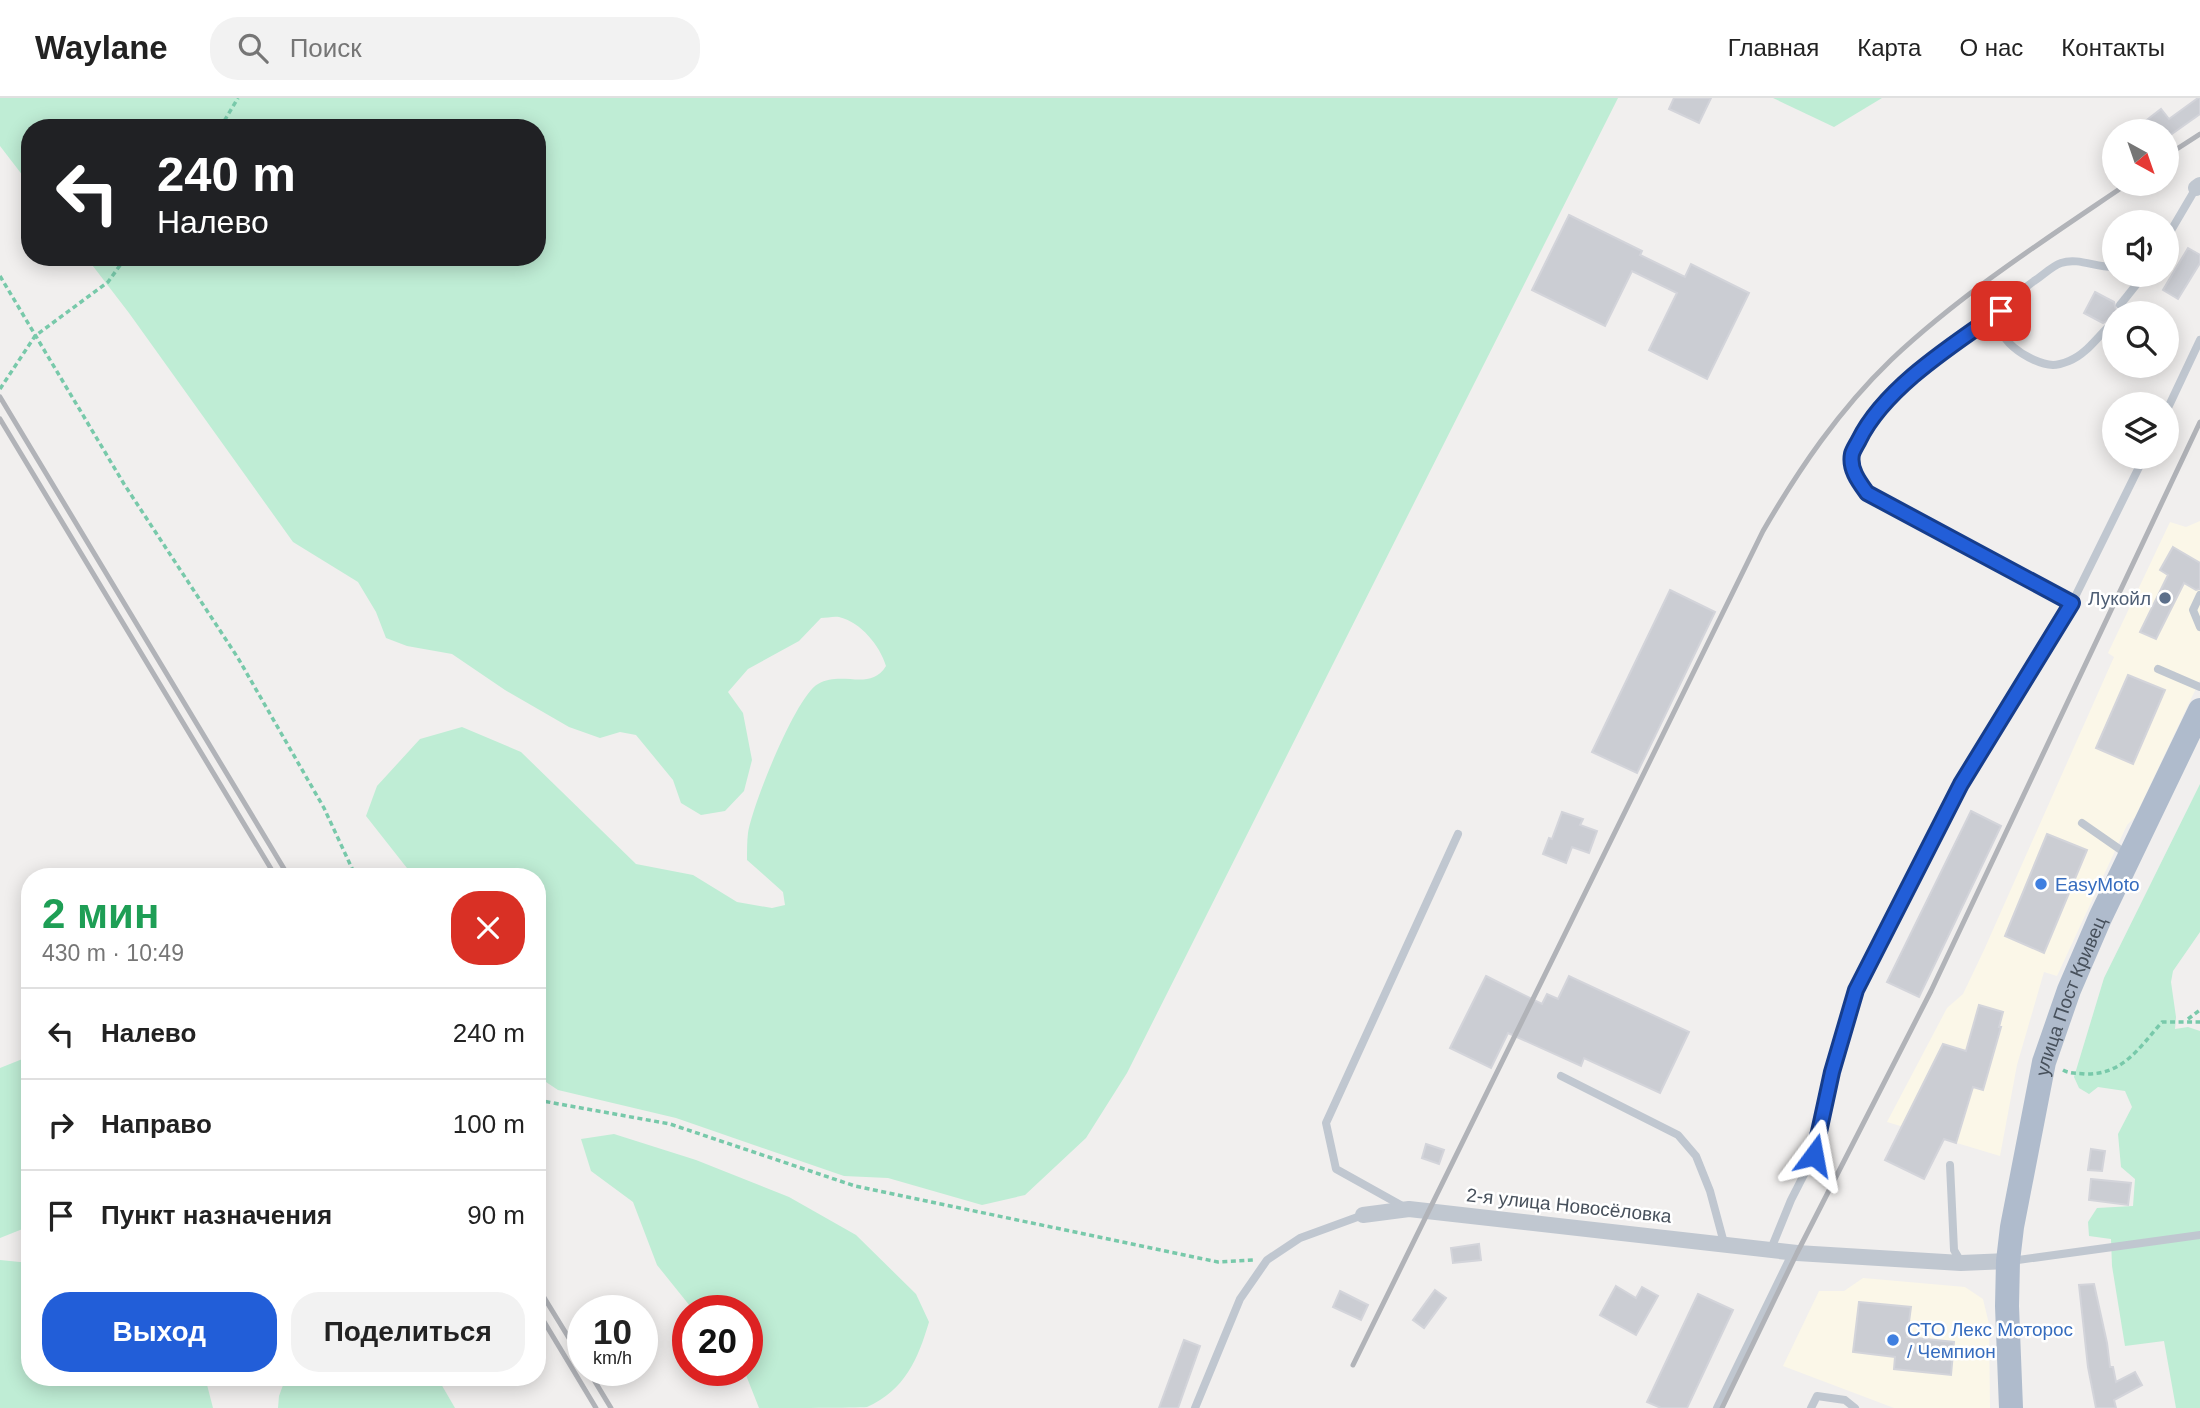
<!DOCTYPE html>
<html lang="ru">
<head>
<meta charset="utf-8">
<style>
  :root { --surface:#fff; --page:#f2f2f2; --text:#222; --muted:#767676; --line:#e0e0e0; --accent:#225ed8 }
  body { margin:0; font-family:Helvetica,sans-serif; background:var(--page); color:var(--text); height:100vh; display:flex; flex-direction:column; font-size:26px; white-space:nowrap }
  * { box-sizing:border-box; margin:0 }
  p { font-size:23px; color:var(--muted) }
  .icon { flex:none; width:38px; height:38px; fill:none; stroke:currentColor; stroke-width:2; stroke-linecap:round; stroke-linejoin:round }
  .map { position:relative; flex:1; overflow:hidden }
  .sheet { position:absolute; left:21px; top:770px; width:525px; height:518px; display:flex; flex-direction:column; background:var(--surface); border-radius:28px; box-shadow:0 4px 18px #0003 }
  .sheet>* { flex:none }
  .top-card { position:absolute; left:21px; top:21px; width:525px; height:147px; border-radius:28px; box-shadow:0 4px 18px #0003; background:#202124; color:#fff; overflow:hidden }
  .needle { width:46px; rotate:140deg }
  .fabs { position:absolute; left:2102px; top:21px; display:grid; gap:14px }
  .fabs a { display:grid; place-items:center; width:77px; height:77px; border-radius:50%; background:var(--surface); box-shadow:0 4px 18px #0003; font-size:35px }
  .speed { position:absolute; left:567px; top:1197px; display:flex; gap:14px; font-size:35px; font-weight:700; text-align:center }
  .speed>* { display:grid; place-content:center; width:91px; height:91px; border-radius:50%; background:var(--surface); box-shadow:0 4px 18px #0003; line-height:1 }
  .speed small { font-size:18px; font-weight:400 }
  .speed .limit { border:10px solid #d22; background:#fff; color:#111 }
  .pin { position:absolute; display:grid; place-items:center; width:60px; height:60px; color:#fff; margin:-30px; border-radius:14px; box-shadow:0 4px 10px #0006 }
  .me { position:absolute; width:77px; margin:-38px; rotate:13deg; stroke-linejoin:round; filter:drop-shadow(0 0 5px #0008) }
  .turn { display:flex; align-items:center; gap:24px; height:147px; padding:0 21px; font-size:32px }
  .turn .icon { width:91px; height:91px; stroke-width:2.5 }
  .turn b { display:block; font-size:49px; line-height:60px }
  .round { display:grid; place-items:center; flex:none; width:74px; height:74px; border-radius:28px; background:var(--page) }
  .headline { display:flex; align-items:center; justify-content:space-between; height:119px; padding:0 21px }
  h1 { font-size:42px; font-weight:700; line-height:52px; color:#1e9e55 }
  .primary-button { display:flex; gap:14px; margin-top:auto; padding:14px 21px }
  .primary-button a { flex:1; height:80px; border-radius:28px; background:var(--accent); color:#fff; font-size:28px; font-weight:700; line-height:80px; text-align:center }
  .primary-button a+a { background:var(--page); color:var(--text) }
  ul { padding:0; list-style:none }
  li { display:flex; align-items:center; gap:21px; height:91px; padding:0 21px; border-top:2px solid var(--line) }
  li div { flex:1 }
  li b { display:block; font-size:26px }
  li em { font-style:normal }
  header { display:flex; align-items:center; gap:42px; box-sizing:border-box; height:98px; padding:0 35px; background:var(--surface); border-bottom:2px solid var(--line) }
  header strong { font-size:33px }
  nav { display:flex; gap:38px; margin-inline-start:auto; font-size:24px }
  .search { width:490px; height:63px; background:var(--page); display:flex; align-items:center; gap:18px; box-sizing:border-box; padding:0 24px; border-radius:28px; color:var(--muted); font-size:26px }
  .map>svg:first-child { display:block }
</style>
</head>
<body>
<header>
<strong>Waylane</strong>
<div class="search"><svg class="icon" aria-label="search" viewBox="0 0 24 24"><circle cx="10" cy="10" r="6"/><path d="M15 15l6 6"/></svg>Поиск</div>
<nav><a>Главная</a><a>Карта</a><a>О нас</a><a>Контакты</a></nav>
</header>
<div class="map">
<svg width="2200" height="1310" viewBox="0 0 2200 1310">
  <rect width="100%" height="100%" fill="#f1efee"/>
  <g fill="#fbf7e8">
    <polygon points="2200,423 2200,582 2135,719 2127,727 2057,878 2044,874 2017,967 2000,1058 1887,1024 1947,910 1963,896 1984,852 2114,559 2108,555 2170,424 2186,429"/>
    <polygon points="1863,1180 1965,1189 1983,1201 1989,1226 1990,1310 1894,1310 1783,1268 1819,1193 1844,1193"/>
  </g>
  <g fill="#bfedd5">
    <path d="M0,0H1618L1127,975L1086,1040L1025,1097L982,1107L888,1080L844,1078L676,1020L558,992L537,978V779H414L366,718L377,688L420,641L462,629L521,654L636,766L693,777L737,804L772,810L785,807L783,794L747,762C747,753 747,743 748,735C752,708 796,598 818,586C843,572 870,594 886,568C880,548 861,524 839,519C834,518 826,520 821,520L799,543L748,571L728,594L743,615L752,662L744,693L725,713L701,717L681,705L673,682L636,637L620,634L600,640L569,629L505,592L452,556L407,548L386,540L376,514L358,484L293,444L129,215L86,159H537V30H30V87L0,48Z"/>
    <polygon points="1773,0 1882,0 1834,29"/>
    <polygon points="2200,686 2200,834 2173,873 2171,884 2176,919 2175,931 2188,929 2200,933 2200,1310 2176,1310 2164,1243 2125,1248 2112,1168 2111,1141 2089,1138 2088,1124 2097,1110 2133,1108 2135,1081 2121,1069 2118,1036 2132,1009 2125,993 2098,989 2089,996 2079,990 2074,979 2104,880"/>
    <polygon points="25,960 30,961 30,1128 0,1140 0,970"/>
    <path d="M614,1036L696,1062L789,1099L856,1137L916,1196L929,1224C918,1261 905,1292 867,1309C855,1310 778,1310 759,1310L744,1272H747V1213H694L657,1167L633,1104L591,1073L581,1041Z"/>
    <polygon points="0,1162 30,1165 30,1279 205,1279 213,1310 0,1310"/>
    <polygon points="286,1279 437,1279 455,1310 278,1310 279,1298"/>
  </g>
  <g fill="#cbcdd3" stroke="#d3d4da" stroke-width="2">
    <polygon points="1674,0 1711,0 1699,25 1669,11"/>
    <polygon points="2198,0 2200,0 2200,16 2166,40 2166,33 2149,33 2143,25 2161,11 2169,21"/>
    <polygon points="1569,117 1642,153 1640,157 1685,179 1691,166 1749,195 1707,281 1649,252 1677,195 1632,173 1605,228 1532,192"/>
    <polygon points="2188,150 2200,157 2200,165 2178,201 2163,192"/>
    <polygon points="2095,194 2114,204 2116,212 2122,213 2126,210 2136,215 2114,215 2114,224 2108,222 2103,225 2084,215"/>
    <polygon points="2173,449 2200,465 2200,491 2196,492 2184,485 2156,541 2140,534 2168,477 2160,472"/>
    <polygon points="1670,492 1715,514 1637,675 1592,654"/>
    <polygon points="2128,577 2165,592 2133,666 2096,650"/>
    <polygon points="1971,713 2001,728 1919,899 1887,884"/>
    <polygon points="1562,714 1583,721 1580,727 1597,733 1589,755 1572,749 1566,765 1543,756 1549,740 1552,741"/>
    <polygon points="2047,736 2087,752 2044,855 2005,838"/>
    <polygon points="1486,878 1542,906 1547,896 1558,901 1569,878 1689,934 1660,995 1584,960 1581,968 1508,935 1491,970 1450,950"/>
    <polygon points="1979,907 2003,914 1999,929 2001,929 1983,992 1973,989 1956,1045 1944,1041 1924,1081 1885,1062 1943,946 1966,953"/>
    <polygon points="1426,1046 1444,1052 1439,1066 1422,1060"/>
    <polygon points="2091,1051 2105,1053 2102,1073 2088,1072"/>
    <polygon points="2091,1081 2131,1085 2128,1107 2089,1102"/>
    <polygon points="1479,1146 1481,1162 1453,1165 1451,1150"/>
    <polygon points="2094,1186 2107,1245 2110,1269 2113,1269 2116,1284 2135,1274 2142,1287 2114,1302 2116,1310 2096,1310 2088,1269 2079,1187"/>
    <polygon points="1616,1188 1636,1200 1642,1189 1658,1198 1636,1237 1600,1217"/>
    <polygon points="1435,1192 1446,1200 1424,1230 1413,1222"/>
    <polygon points="1340,1193 1368,1207 1361,1222 1333,1209"/>
    <polygon points="1698,1196 1733,1212 1687,1310 1661,1310 1647,1304"/>
    <polygon points="1859,1204 1911,1209 1907,1239 1954,1244 1951,1277 1894,1271 1895,1259 1853,1254"/>
    <polygon points="1184,1242 1200,1248 1178,1310 1159,1310"/>
  </g>
  <g fill="none" stroke-linecap="round" stroke-linejoin="round">
    <g stroke="#78c9aa" stroke-width="3.5" stroke-dasharray="5 3.5" stroke-linecap="butt">
      <polyline points="220,30 238,0"/>
      <polyline points="0,178 124,386 238,560 324,710 356,779"/>
      <polyline points="0,291 35,238 108,184 126,159"/>
      <polyline points="2188,921 2200,912"/>
      <path d="M2063,972C2070,976 2077,975 2085,976C2123,977 2139,950 2162,924H2200"/>
      <polyline points="537,1002 670,1026 855,1088 1218,1164 1254,1162"/>
    </g>
    <g stroke="#c0c7d0" stroke-width="8">
      <polyline points="2166,141 2196,90"/>
      <polyline points="2120,207 2144,177"/>
      <path d="M2001,213C1952,246 1886,287 1859,342C1857,346 1853,352 1852,356C1849,371 1859,384 1867,395L2072,505"/>
      <path d="M2109,228C2097,240 2085,257 2069,263C2064,265 2057,267 2053,267C2031,266 1987,239 2002,212C2009,200 2024,191 2034,183C2042,178 2052,168 2061,165C2078,159 2097,170 2114,169"/>
      <polyline points="2166,314 2200,242"/>
      <polyline points="2200,497 2193,512 2200,529"/>
      <polyline points="2158,571 2200,589"/>
      <polyline points="2082,725 2128,757"/>
      <polyline points="1561,978 1678,1037 1696,1058 1710,1093 1724,1145"/>
      <polyline points="1950,1067 1954,1152 1961,1164"/>
      <polyline points="1406,1110 1336,1071 1326,1025 1458,736"/>
      <polyline points="1771,1151 1791,1102 1814,1057 1832,974 1856,892 1961,686 2072,505 2144,359"/>
      <polyline points="2011,1163 2200,1137"/>
      <polyline points="1195,1310 1240,1201 1267,1162 1300,1140 1363,1117"/>
      <polyline points="1717,1310 1793,1154"/>
      <polyline points="1811,1310 1817,1298 1845,1302 1855,1310"/>
    </g>
    <g stroke="#c0c7d0" stroke-width="16">
      <polyline points="2196,90 2200,87"/>
      <polyline points="1363,1117 1409,1111 1797,1155 1961,1165 2008,1163"/>
    </g>
    <path stroke="#afbbcc" stroke-width="24" id="s1" d="M2011,1310L2007,1208L2008,1163L2012,1129L2044,964L2069,892L2100,820L2200,612"/>
    <g stroke="#b1b3b8" stroke-width="5">
      <polyline points="2166,58 2200,36"/>
      <polyline points="0,299 289,779"/>
      <polyline points="0,321 276,779"/>
      <polyline points="537,1188 583,1263"/>
      <polyline points="537,1212 596,1310"/>
      <path d="M1353,1267L1763,433C1799,371 1839,312 1891,262C1962,195 2046,141 2127,86"/>
      <polyline points="588,1272 611,1310"/>
      <polyline points="1722,1310 1797,1155 1931,893 2200,324"/>
    </g>
  </g>
  <g fill="none" stroke-linecap="round" stroke-linejoin="round">
    <g stroke="#163d8c" stroke-width="18">
      <path id="route" d="M1814,1057L1832,974L1856,892L1961,686L2072,505L1867,395C1859,384 1849,371 1852,356C1853,352 1857,346 1859,342C1885,289 1954,246 2001,213"/>
    </g>
    <use href="#route" stroke="#225ed8" stroke-width="12"/>
  </g>
  <circle fill="#5c6f8a" stroke="#fff" stroke-width="2.5" cx="2165" cy="500" r="7"/>
  <g fill="#3f7fe0" stroke="#fff" stroke-width="2.5">
    <circle cx="2041" cy="786" r="7"/>
    <circle cx="1893" cy="1242" r="7"/>
  </g>
  <g text-anchor="middle" stroke-width="5" stroke-linejoin="round" paint-order="stroke">
    <g font-size="19" fill="#4e5e75" stroke="#fff" text-anchor="end">
      <text x="2151" y="507">Лукойл</text>
    </g>
    <g font-size="19" fill="#366cbe" stroke="#fff" text-anchor="start">
      <text x="2055" y="793">EasyMoto</text>
      <text x="1907" y="1238">СТО Лекс Моторос<tspan x="1907" dy="22">/ Чемпион</tspan></text>
    </g>
    <g font-size="19" fill="#47505b" stroke="#fff">
      <text dy="7" stroke="none"><textPath href="#s1" startOffset="420">улица Пост Кривец</textPath></text>
      <text transform="translate(1569 1107) rotate(6)" y="7">2-я улица Новосёловка</text>
    </g>
  </g>
</svg>
<div class="fabs">
<a><svg class="needle" viewBox="-14 -14 28 28"><path d="M0-13l5 13h-10z" fill="#e53935"/><path d="M0 13l5-13h-10z" fill="#767676"/></svg></a>
<a><svg class="icon" aria-label="sound" viewBox="0 0 24 24"><path d="M4 9h4l5-4v14l-5-4H4zM17 9q2 3 0 6"/></svg></a>
<a><svg class="icon" aria-label="search" viewBox="0 0 24 24"><circle cx="10" cy="10" r="6"/><path d="M15 15l6 6"/></svg></a>
<a><svg class="icon" aria-label="layers" viewBox="0 0 24 24"><path d="M12 4l9 5-9 5-9-5zM3 14l9 5 9-5"/></svg></a>
</div>
<div class="speed"><div>10<small>km/h</small></div><div class="limit">20</div></div>
<div class="pin" style="left:2001px;top:213px;background:#d93025"><svg class="icon" aria-label="arrive" viewBox="0 0 24 24"><path d="M6 21V4h12l-3 4 3 4H6"/></svg></div>
<svg class="me" style="left:1814px;top:1057px" viewBox="-20 -20 40 40"><path d="M0-17L14 15 0 8-14 15z" fill="#225ed8" stroke="#fff" stroke-width="4"/></svg>
<div class="top-card">
<div class="turn"><svg class="icon" aria-label="left" viewBox="0 0 24 24"><path d="M17 20v-9H6M10 6l-5 5 5 5"/></svg><div><b>240 m</b>Налево</div></div>
</div>
<section class="sheet">
<div class="headline"><div><h1>2 мин</h1><p>430 m · 10:49</p></div><a class="round" style="background:#d93025;color:#fff"><svg class="icon" aria-label="close" viewBox="0 0 24 24"><path d="M6 6l12 12M18 6L6 18"/></svg></a></div>
<ul>
<li><svg class="icon" aria-label="left" viewBox="0 0 24 24"><path d="M17 20v-9H6M10 6l-5 5 5 5"/></svg><div><b>Налево</b></div><em>240 m</em></li>
<li><svg class="icon" aria-label="right" viewBox="0 0 24 24"><path d="M7 20v-9h11M14 6l5 5-5 5"/></svg><div><b>Направо</b></div><em>100 m</em></li>
<li><svg class="icon" aria-label="arrive" viewBox="0 0 24 24"><path d="M6 21V4h12l-3 4 3 4H6"/></svg><div><b>Пункт назначения</b></div><em>90 m</em></li>
</ul>
<div class="primary-button"><a>Выход</a><a>Поделиться</a></div>
</section>
</div>
</body>
</html>
